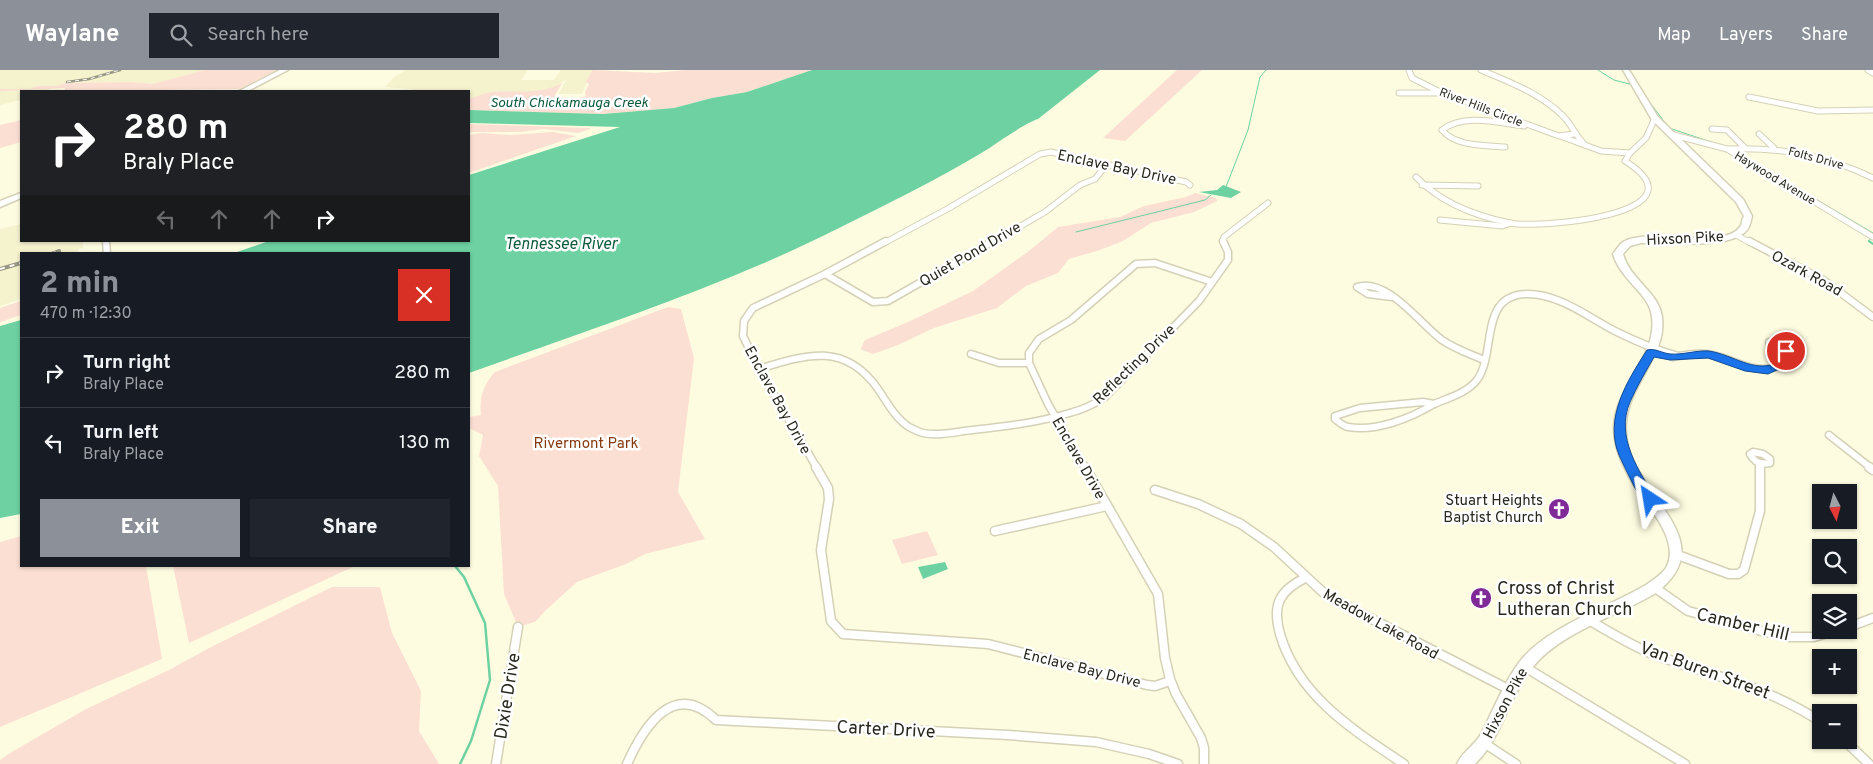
<!DOCTYPE html>
<html lang="en">
<head>
<meta charset="utf-8">
<style>
  :root { --surface:#171b24; --page:#20242c; --text:#f1f3f6; --muted:#9ea1a6; --line:#363941; --accent:#8c9099 }
  body { margin:0; font-family:Overpass,sans-serif; background:var(--page); color:var(--text); height:100vh; display:flex; flex-direction:column; font-size:19px; white-space:nowrap }
  * { box-sizing:border-box; margin:0 }
  p { font-size:16px; color:var(--muted) }
  .icon { flex:none; width:28px; height:28px; fill:none; stroke:currentColor; stroke-width:2; stroke-linecap:round; stroke-linejoin:round }
  .map { position:relative; flex:1; overflow:hidden }
  .side { position:absolute; left:20px; top:182px; width:450px; height:315px; display:flex; flex-direction:column; background:var(--surface); border-radius:0px; box-shadow:0 1px 4px #0004 }
  .side>* { flex:none }
  .top-card { position:absolute; left:20px; top:20px; width:450px; height:152px; border-radius:0px; box-shadow:0 1px 4px #0004; background:#202124; color:#fff; overflow:hidden }
  .needle { width:32px; rotate:174deg }
  .buttons { position:absolute; left:1812px; top:414px; display:grid; gap:10px }
  .buttons a { display:grid; place-items:center; width:45px; height:45px; border-radius:0px; background:var(--surface); box-shadow:0 1px 4px #0004; font-size:25px }
  .pin { position:absolute; display:grid; place-items:center; width:42px; height:42px; color:#fff; margin:-21px; border:2px solid #fff; border-radius:50%; box-shadow:0 1px 5px #0007 }
  .me { position:absolute; width:55px; margin:-28px; rotate:327deg; stroke-linejoin:round; filter:drop-shadow(0 0 4px #0008) }
  .turn { display:flex; align-items:center; gap:18px; height:105px; padding:0 20px; font-size:22px }
  .turn .icon { width:65px; height:65px; stroke-width:2.5 }
  .turn b { display:block; font-size:35px; line-height:42px }
  .lanes { display:flex; align-items:center; height:48px; padding:0 20px; background:#0003; justify-content:center; gap:25px; direction:ltr }
  .lanes .off { opacity:.35 }
  .round { display:grid; place-items:center; flex:none; width:52px; height:52px; border-radius:0px; background:var(--page) }
  .overview { display:flex; align-items:center; justify-content:space-between; height:85px; padding:0 20px }
  h1 { font-size:30px; font-weight:800; line-height:38px; color:var(--accent) }
  .action { display:flex; gap:10px; margin-top:auto; padding:10px 20px }
  .action a { flex:1; height:58px; border-radius:0px; background:var(--accent); color:#fff; font-size:20px; font-weight:800; line-height:58px; text-align:center }
  .action a+a { background:var(--page); color:var(--text) }
  ul { padding:0; list-style:none }
  li { display:flex; align-items:center; gap:15px; height:70px; padding:0 20px; border-top:1px solid var(--line) }
  li div { flex:1 }
  li b { display:block; font-size:19px }
  li em { font-style:normal }
  header { display:flex; align-items:center; gap:30px; box-sizing:border-box; height:70px; padding:0 25px; background:var(--accent); color:#fff }
  header strong { font-size:24px }
  nav { display:flex; gap:28px; margin-inline-start:auto; font-size:18px }
  .search { width:350px; height:45px; background:var(--page); display:flex; align-items:center; gap:12px; box-sizing:border-box; padding:0 18px; border-radius:0px; color:var(--muted); font-size:19px }
  .map>svg:first-child { display:block }
</style>
</head>
<body>
<header>
<strong>Waylane</strong>
<div class="search"><svg class="icon" aria-label="search" viewBox="0 0 24 24"><circle cx="10" cy="10" r="6"/><path d="M15 15l6 6"/></svg>Search here</div>
<nav><a>Map</a><a>Layers</a><a>Share</a></nav>
</header>
<div class="map">
<svg width="1873" height="694" viewBox="0 0 1873 694">
  <rect width="100%" height="100%" fill="#fefce0"/>
  <g fill="#f5f2ce">
    <polygon points="0,0 204,0 153,14 132,12 65,13 46,21 21,21 21,30 0,35"/>
    <polygon points="406,0 528,0 521,10 554,10 561,0 592,0 582,24 558,24 567,9 553,18 544,21 488,23 471,28 469,28 469,21 412,21 413,19 385,17 394,7"/>
    <polygon points="21,154 21,171 83,171 83,178 78,179 79,184 21,184 21,229 0,236 0,159"/>
  </g>
  <g fill="#fcdfd3">
    <polygon points="204,0 277,0 239,19 64,21 65,18 0,21 0,19 30,19 38,16 56,16 65,13 132,12 153,14"/>
    <path d="M592,0L655,3L685,0H812L747,22L712,28L674,38L603,44L469,40V28C477,27 484,23 492,22C516,20 540,25 562,13L554,27L576,29L586,26L585,22L589,14L586,12Z"/>
    <polygon points="1177,0 1202,0 1125,71 1103,68"/>
    <polygon points="21,50 21,72 0,78 0,55"/>
    <polygon points="469,54 590,58 590,59 578,63 544,59 520,62 469,62"/>
    <polygon points="553,62 576,66 469,103 469,65 482,63 511,65"/>
    <polygon points="1195,123 1216,128 1217,131 1194,142 1151,153 1123,171 1100,180 1069,189 1058,203 1026,216 997,238 934,258 898,275 873,284 862,280 861,278 865,270 908,252 973,221 1029,181 1058,157 1120,147 1144,136 1186,127"/>
    <polygon points="21,231 21,245 0,252 0,238"/>
    <path d="M668,237L681,239L694,288L678,422L705,469L645,484L626,494L577,512L545,541L535,552L518,557L504,524L498,416L479,386L483,365L469,358V347L481,345C479,328 483,315 495,302Z"/>
    <polygon points="927,461 938,485 902,494 892,470"/>
    <polygon points="21,466 21,496 146,496 162,589 0,657 0,472"/>
    <polygon points="173,496 355,496 189,573"/>
    <polygon points="332,517 380,517 392,563 421,621 419,661 439,694 0,694 0,690 10,683 86,639 169,600 209,578"/>
  </g>
  <g fill="#6ed1a2">
    <path d="M812,0H1100L1038,49C1023,54 998,73 983,82C937,110 887,134 839,158C720,218 594,258 469,303V184H231L269,171H469V105L620,57L469,53V40L603,44L674,38L712,28L747,22Z"/>
    <polygon points="1223,115 1241,122 1231,128 1199,122 1217,120"/>
    <polygon points="21,250 21,444 0,448 0,256"/>
    <polygon points="945,492 948,499 923,509 918,497"/>
  </g>
  <g fill="none" stroke-linecap="round" stroke-linejoin="round">
    <g stroke="#6ed1a2" stroke-width="1">
      <polyline points="1598,0 1614,10 1633,15"/>
      <polyline points="1645,26 1669,58 1714,73"/>
      <polyline points="1780,108 1873,163"/>
      <polyline points="1226,117 1248,60 1260,7 1266,0"/>
      <polyline points="1076,162 1205,130 1211,125"/>
      <polyline points="1871,173 1868,171 1873,167"/>
    </g>
    <polyline stroke="#6ed1a2" stroke-width="2" points="1869,171 1873,174"/>
    <polyline stroke="#6ed1a2" stroke-width="2.5" points="455,496 464,507 485,553 490,610 471,671 460,694"/>
    <g stroke="#d4d1b6" stroke-width="7">
      <g id="street-far2">
        <polyline points="1409,0 1412,8 1442,23 1559,66 1574,64"/>
        <path d="M1481,0C1509,12 1542,24 1564,47C1572,55 1576,67 1585,75"/>
        <polyline points="1868,0 1873,3"/>
        <polyline points="1399,23 1439,23"/>
        <polyline points="1749,27 1818,41 1873,40"/>
        <polyline points="1712,59 1727,60 1745,78"/>
        <polyline points="1670,64 1727,79 1873,167"/>
        <polyline points="1759,64 1774,78"/>
        <polyline points="1563,67 1601,81 1630,83"/>
        <path d="M1505,77C1485,75 1456,77 1442,60C1465,43 1498,53 1524,56"/>
        <path d="M1727,79C1780,77 1826,85 1873,108"/>
        <path d="M1416,107C1441,133 1475,146 1510,153C1541,159 1709,144 1625,91L1630,83L1646,68L1655,48"/>
        <polyline points="1422,115 1478,116"/>
        <polyline points="1440,150 1502,156 1511,153"/>
        <polyline points="1736,165 1751,173"/>
        <polyline points="884,173 949,138 1040,84 1051,82 1186,112 1190,115"/>
        <polyline points="991,173 1045,142 1080,115 1095,109 1107,94"/>
        <polyline points="1223,173 1224,167 1268,133"/>
      </g>
    </g>
    <g stroke="#d4d1b6" stroke-width="9">
      <g id="street-far1">
        <polyline points="106,171 107,184"/>
        <polyline points="1749,171 1825,211 1873,247"/>
        <polyline points="825,204 873,232 888,231 993,171"/>
        <path d="M1392,227L1368,224L1357,217C1387,207 1420,254 1442,270C1455,279 1470,284 1484,290"/>
        <polyline points="971,284 999,293 1029,293"/>
        <path d="M1673,287C1685,285 1699,282 1712,285C1740,291 1753,306 1783,295L1781,284L1769,272L1784,273L1787,279L1782,284"/>
        <path d="M759,299C807,284 845,272 878,319C887,332 895,348 909,357C913,359 919,362 923,363C936,366 951,363 964,361C1001,357 1038,353 1073,342C1084,339 1094,334 1104,328L1199,231L1228,190V182L1223,171"/>
        <path d="M1423,332L1434,334C1411,348 1376,362 1348,357C1343,356 1339,352 1335,349V346L1360,338Z"/>
        <path d="M1434,334C1448,328 1467,323 1477,310C1497,283 1478,224 1528,224C1559,224 1588,247 1615,261C1635,271 1656,280 1678,286"/>
        <polyline points="1829,365 1871,398"/>
        <path d="M1753,382L1763,384L1770,389V393C1761,395 1754,392 1750,384Z"/>
        <polyline points="1760,393 1760,398"/>
        <polyline points="817,398 759,299 743,266 744,251 753,238 825,204 886,171"/>
        <polyline points="1085,398 1048,334 1029,293 1029,283 1039,269 1071,250 1136,194 1155,193 1212,212"/>
      </g>
    </g>
    <g stroke="#d4d1b6" stroke-width="11">
      <g id="street">
        <polyline points="816,397 828,418 829,429 821,480 831,551 843,564 988,574 1147,615 1155,616 1170,611"/>
        <polyline points="1085,397 1158,524 1165,588 1170,609 1176,624 1201,668 1204,678 1204,694"/>
        <polyline points="1869,397 1873,400"/>
        <polyline points="1155,420 1198,434 1241,454 1274,477 1327,526 1510,620"/>
        <polyline points="995,461 1107,436"/>
        <polyline points="1675,484 1729,504 1738,504 1744,500 1760,441 1760,397"/>
        <path d="M1305,508C1279,521 1272,535 1280,564C1298,626 1353,660 1404,694"/>
        <polyline points="1654,517 1688,541 1761,561 1788,567 1814,567 1838,560"/>
        <path d="M1589,550C1609,562 1629,574 1650,583C1711,606 1765,615 1821,652"/>
        <polyline points="1849,557 1873,548"/>
        <polyline points="1523,596 1685,694"/>
        <polyline points="1844,670 1869,694"/>
        <polyline points="1484,673 1516,694"/>
        <polyline points="496,694 518,557"/>
        <path d="M627,694C644,656 674,609 716,650L1008,665L1096,672L1149,684L1178,694"/>
      </g>
    </g>
    <g stroke="#d4d1b6" stroke-width="3">
      <g id="primary">
        <polygon points="280,0 288,0 248,21 239,21"/>
        <path d="M1623,0H1629L1658,47L1743,129L1752,146C1751,150 1750,157 1747,160C1730,180 1666,172 1641,173L1630,176L1623,184C1630,210 1659,222 1662,247C1668,291 1617,320 1627,372C1638,429 1723,471 1656,523C1617,546 1559,563 1532,598C1508,628 1502,667 1475,694H1457C1462,682 1475,675 1481,664C1494,639 1504,612 1521,590C1550,555 1607,538 1646,515C1653,510 1661,505 1666,498C1681,471 1648,437 1635,417C1627,404 1620,390 1616,375C1603,323 1658,293 1652,247C1650,224 1621,211 1613,184C1616,180 1619,175 1623,172C1649,156 1722,181 1740,157C1742,154 1742,149 1744,146L1736,132L1652,50Z"/>
        <polygon points="21,123 21,128 0,137 0,131"/>
      </g>
    </g>
    <use href="#street-far2" stroke="#fff" stroke-width="5"/>
    <use href="#street-far1" stroke="#fff" stroke-width="6"/>
    <use href="#street" stroke="#fff" stroke-width="8"/>
    <use href="#primary" fill="#fff" fill-rule="evenodd"/>
    <g stroke="#979682" stroke-width="2.5">
      <polyline id="rail-far1" points="67,12 89,9 120,0"/>
    </g>
    <g stroke="#979682" stroke-width="4">
      <g id="rail">
        <polyline points="51,184 59,181"/>
        <polyline points="0,199 21,193"/>
      </g>
    </g>
    <use href="#rail-far1" stroke="#fff" stroke-width="1" stroke-dasharray="4" stroke-linecap="butt"/>
    <use href="#rail" stroke="#fff" stroke-width="2" stroke-dasharray="5" stroke-linecap="butt"/>
  </g>
  <path fill="#1a73e8" stroke="#114b97" d="M1782,278H1790L1791,281L1788,285V295L1768,304L1745,301L1708,288L1670,290L1654,287C1646,301 1637,316 1630,332C1615,367 1639,401 1656,429L1650,434C1641,431 1635,418 1631,410C1627,402 1623,394 1619,385C1604,348 1627,311 1647,280C1655,278 1662,283 1670,284C1683,285 1697,280 1709,281C1734,285 1753,303 1777,293V284Z"/>
  <defs>
    <g id="church-disc" transform="scale(1.125)"><circle r="9.5" fill="#802a98" stroke="#fff"/><path d="M-1.2-6h2.4v3.5h3.3v2.4h-3.3V6h-2.4V-.1h-3.3v-2.4h3.3Z" fill="#fff"/></g>
  </defs>
  <g fill-rule="evenodd">
    <use href="#church-disc" x="1559" y="439"/>
    <use href="#church-disc" x="1481" y="528"/>
  </g>
  <g text-anchor="middle" stroke-width="5" stroke-linejoin="round" paint-order="stroke">
    <g font-size="12" fill="#29281e" stroke="#fff">
      <text transform="translate(1481 37) rotate(21)" y="4">River Hills Circle</text>
      <text transform="translate(1816 88) rotate(15)" y="4">Folts Drive</text>
      <text transform="translate(1775 108) rotate(31)" y="4">Haywood Avenue</text>
    </g>
    <g font-size="14" font-style="italic" fill="#0b5a3c" stroke="#fff">
      <text x="569" y="37">South Chickamauga Creek</text>
    </g>
    <g font-size="15" fill="#29281e" stroke="#fff">
      <text transform="translate(1117 97) rotate(12)" y="5">Enclave Bay Drive</text>
      <text transform="translate(1685 168) rotate(-3)" y="5">Hixson Pike</text>
      <text transform="translate(970 184) rotate(-30)" y="5">Quiet Pond Drive</text>
      <text transform="translate(1807 203) rotate(29)" y="5">Ozark Road</text>
      <text transform="translate(1134 294) rotate(-44)" y="5">Reflecting Drive</text>
      <text transform="translate(778 330) rotate(61)" y="5">Enclave Bay Drive</text>
      <text transform="translate(1079 388) rotate(60)" y="5">Enclave Drive</text>
      <text transform="translate(1381 554) rotate(29)" y="5">Meadow Lake Road</text>
      <text transform="translate(1082 598) rotate(14)" y="5">Enclave Bay Drive</text>
      <text transform="translate(1505 633) rotate(-62)" y="5">Hixson Pike</text>
    </g>
    <g font-size="15" fill="#873a10" stroke="#fff">
      <text x="586" y="378">Rivermont Park</text>
    </g>
    <g font-size="15" fill="#29281e" stroke="#fff" text-anchor="end">
      <text x="1543" y="435">Stuart Heights<tspan x="1543" dy="17">Baptist Church</tspan></text>
    </g>
    <g font-size="16" font-style="italic" fill="#0b5a3c" stroke="#fff">
      <text x="561" y="179">Tennessee River</text>
    </g>
    <g font-size="18" fill="#29281e" stroke="#fff" text-anchor="start">
      <text x="1497" y="524">Cross of Christ<tspan x="1497" dy="21">Lutheran Church</tspan></text>
    </g>
    <g font-size="18" fill="#29281e" stroke="#fff">
      <text transform="translate(1743 554) rotate(13)" y="6">Camber Hill</text>
      <text transform="translate(1705 600) rotate(20)" y="6">Van Buren Street</text>
      <text transform="translate(507 626) rotate(-81)" y="6">Dixie Drive</text>
      <text transform="translate(886 659) rotate(3)" y="6">Carter Drive</text>
    </g>
  </g>
</svg>
<div class="buttons">
<a><svg class="needle" viewBox="-14 -14 28 28"><path d="M0-13l5 13h-10z" fill="#e53935"/><path d="M0 13l5-13h-10z" fill="#9ea1a6"/></svg></a>
<a><svg class="icon" aria-label="search" viewBox="0 0 24 24"><circle cx="10" cy="10" r="6"/><path d="M15 15l6 6"/></svg></a>
<a><svg class="icon" aria-label="layers" viewBox="0 0 24 24"><path d="M12 4l9 5-9 5-9-5zM3 14l9 5 9-5"/></svg></a>
<a>+</a>
<a>−</a>
</div>
<div class="pin" style="left:1786px;top:281px;background:#d93025"><svg class="icon" aria-label="arrive" viewBox="0 0 24 24"><path d="M6 21V4h12l-3 4 3 4H6"/></svg></div>
<svg class="me" style="left:1650px;top:429px" viewBox="-20 -20 40 40"><path d="M0-17L14 15 0 8-14 15z" fill="#1a73e8" stroke="#fff" stroke-width="4"/></svg>
<div class="top-card">
<div class="turn"><svg class="icon" aria-label="right" viewBox="0 0 24 24"><path d="M7 20v-9h11M14 6l5 5-5 5"/></svg><div><b>280 m</b>Braly Place</div></div>
<div class="lanes"><svg class="icon off" aria-label="left" viewBox="0 0 24 24"><path d="M17 20v-9H6M10 6l-5 5 5 5"/></svg><svg class="icon off" aria-label="ahead" viewBox="0 0 24 24"><path d="M12 20V5M6 11l6-6 6 6"/></svg><svg class="icon off" aria-label="ahead" viewBox="0 0 24 24"><path d="M12 20V5M6 11l6-6 6 6"/></svg><svg class="icon" aria-label="right" viewBox="0 0 24 24"><path d="M7 20v-9h11M14 6l5 5-5 5"/></svg></div>
</div>
<section class="side">
<div class="overview"><div><h1>2 min</h1><p>470 m · 12:30</p></div><a class="round" style="background:#d93025;color:#fff"><svg class="icon" aria-label="close" viewBox="0 0 24 24"><path d="M6 6l12 12M18 6L6 18"/></svg></a></div>
<ul>
<li><svg class="icon" aria-label="right" viewBox="0 0 24 24"><path d="M7 20v-9h11M14 6l5 5-5 5"/></svg><div><b>Turn right</b><p>Braly Place</p></div><em>280 m</em></li>
<li><svg class="icon" aria-label="left" viewBox="0 0 24 24"><path d="M17 20v-9H6M10 6l-5 5 5 5"/></svg><div><b>Turn left</b><p>Braly Place</p></div><em>130 m</em></li>
</ul>
<div class="action"><a>Exit</a><a>Share</a></div>
</section>
</div>
</body>
</html>
